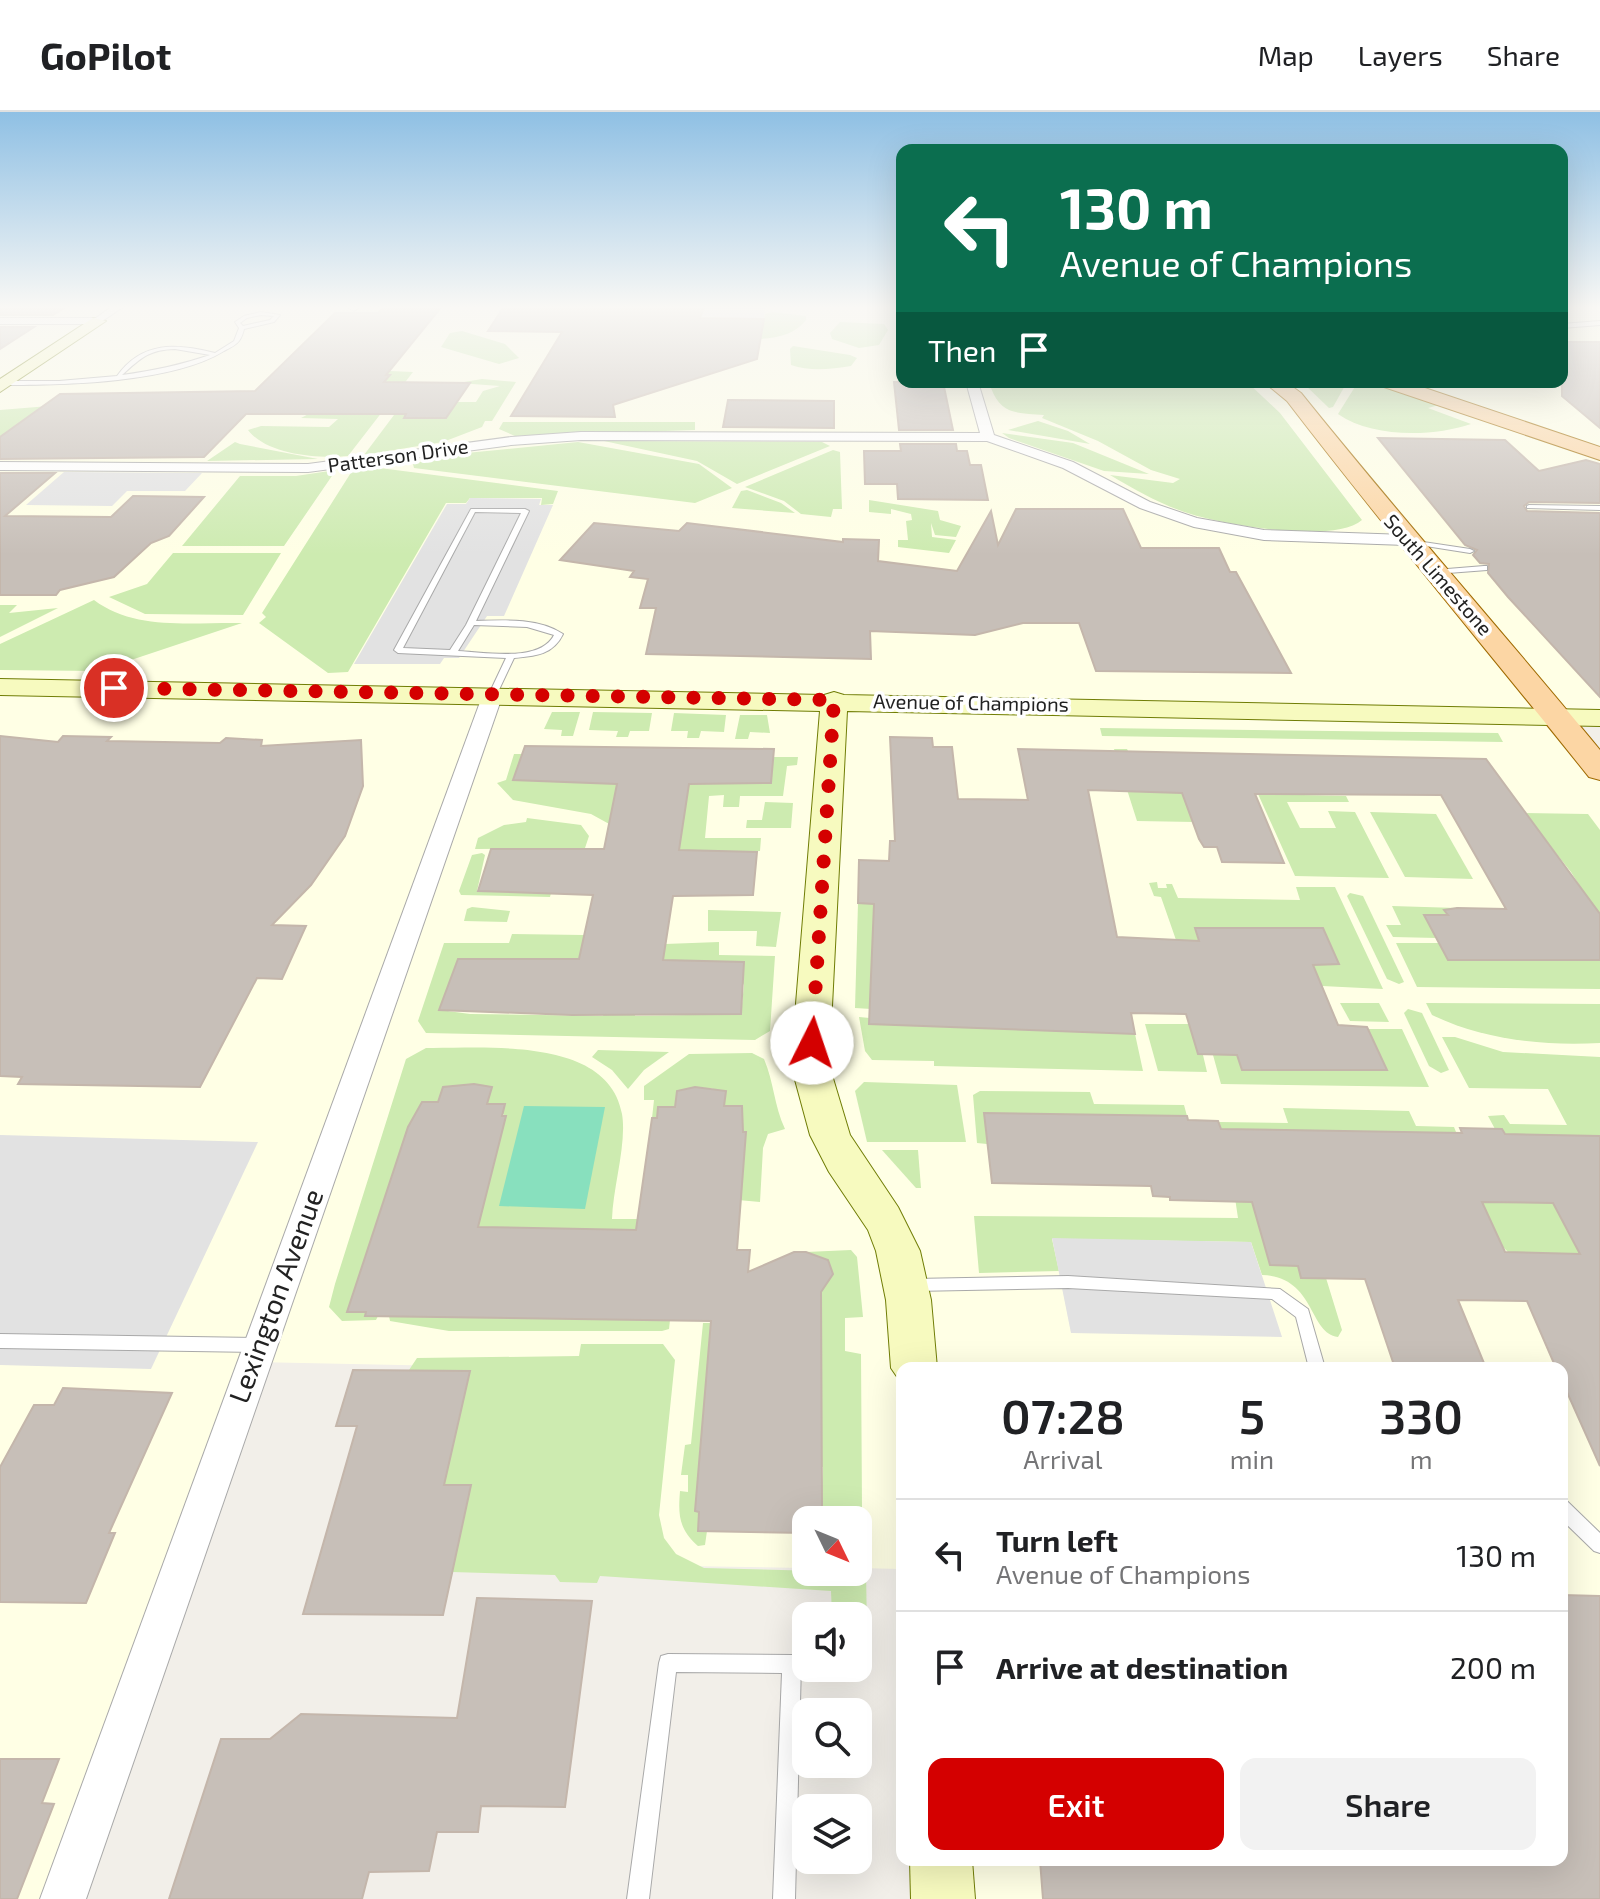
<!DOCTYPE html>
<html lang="en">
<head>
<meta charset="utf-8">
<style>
  :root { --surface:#fff; --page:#f2f2f2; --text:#202124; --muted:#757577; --line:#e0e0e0; --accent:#d40000 }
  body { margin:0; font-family:"Exo 2",sans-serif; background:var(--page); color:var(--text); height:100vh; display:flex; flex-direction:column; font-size:30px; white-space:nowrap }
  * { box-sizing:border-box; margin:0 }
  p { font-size:26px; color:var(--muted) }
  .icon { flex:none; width:44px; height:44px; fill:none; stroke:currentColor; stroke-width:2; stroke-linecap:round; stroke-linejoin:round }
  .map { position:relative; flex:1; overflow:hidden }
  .panel { position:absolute; left:896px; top:1250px; width:672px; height:504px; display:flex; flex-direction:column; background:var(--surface); border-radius:16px; box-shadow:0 8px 32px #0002 }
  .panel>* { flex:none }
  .banner { position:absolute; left:896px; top:32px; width:672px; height:244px; border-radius:16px; box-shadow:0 8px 32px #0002; background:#0b6e4f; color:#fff; overflow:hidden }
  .needle { width:52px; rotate:133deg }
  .controls { position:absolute; left:792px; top:1394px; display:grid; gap:16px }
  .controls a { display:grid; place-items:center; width:80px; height:80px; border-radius:16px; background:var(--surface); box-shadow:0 8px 32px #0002; font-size:40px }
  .pin { position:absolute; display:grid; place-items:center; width:68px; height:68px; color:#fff; margin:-34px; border:4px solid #fff; border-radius:50%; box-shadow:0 2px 8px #0007 }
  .me { position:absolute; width:88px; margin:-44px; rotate:4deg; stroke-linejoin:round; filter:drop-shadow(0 0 6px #0008) }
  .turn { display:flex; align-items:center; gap:28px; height:168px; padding:0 32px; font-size:36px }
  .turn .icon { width:104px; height:104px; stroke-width:2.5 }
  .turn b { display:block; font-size:56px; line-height:68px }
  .then { display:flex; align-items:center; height:76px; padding:0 32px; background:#0003; gap:16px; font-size:30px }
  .eta { display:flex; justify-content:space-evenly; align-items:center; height:136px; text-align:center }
  .eta b { font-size:48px; font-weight:600; line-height:56px }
  .cta { display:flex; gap:16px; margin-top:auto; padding:16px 32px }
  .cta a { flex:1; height:92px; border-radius:16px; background:var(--accent); color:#fff; font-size:32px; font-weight:600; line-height:92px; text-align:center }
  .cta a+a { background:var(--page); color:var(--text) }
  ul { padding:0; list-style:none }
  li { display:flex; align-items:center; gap:24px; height:112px; padding:0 32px; border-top:2px solid var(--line) }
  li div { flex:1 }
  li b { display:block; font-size:30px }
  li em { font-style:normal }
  header { display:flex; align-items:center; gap:48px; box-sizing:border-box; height:112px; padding:0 40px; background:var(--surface); border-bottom:2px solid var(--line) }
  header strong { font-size:38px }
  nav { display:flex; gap:44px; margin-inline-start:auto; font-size:28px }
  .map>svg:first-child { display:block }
</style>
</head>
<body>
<header>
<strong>GoPilot</strong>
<nav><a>Map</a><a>Layers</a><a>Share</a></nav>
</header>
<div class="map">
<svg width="1600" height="1787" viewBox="0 0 1600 1787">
  <rect width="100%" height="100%" fill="#f2efe9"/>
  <polygon fill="#ffffe5" points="0,193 902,193 902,270 1562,270 1562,193 1600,193 1600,598 1543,597 1600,667 1600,1787 940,1787 939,1748 1562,1748 1562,1256 902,1256 902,1457 858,1456 858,1408 806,1408 806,1456 496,1451 546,1256 253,1250 63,1787 0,1787"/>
  <g fill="#cdebb0">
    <path d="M772,200L806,204V208C785,236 734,225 703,225L762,220L765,202Z"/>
    <polygon points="840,210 884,212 888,218 879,233 859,236 832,227 830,221"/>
    <polygon points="462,219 505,232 519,246 499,252 441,235 450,221"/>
    <path d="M793,234L850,243L857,246L851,254C831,257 811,260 791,253L790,237Z"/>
    <path d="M390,259L413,260L348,344C318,347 267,343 248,318L261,314L329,315L338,307L301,306Z"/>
    <polygon points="482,267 516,270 492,309 485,309 482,315 443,330 364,343 400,295 411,295 405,306 446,306 457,290 476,290 483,279 500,274 458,271"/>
    <path d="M1001,270H1247L1280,301L1362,408C1334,432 1229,413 1194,403C1163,394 1137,379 1110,363L1173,371L1180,367L1151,358L1098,329L1042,306L1044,303C1018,301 1001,303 991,276Z"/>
    <polygon points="1302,270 1347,270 1333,295 1329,296"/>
    <path d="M1358,270H1372L1439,293L1428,296L1471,312C1433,325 1372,326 1338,302Z"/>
    <polygon points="49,294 0,326 0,298"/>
    <polygon points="1038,309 1068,319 1090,332 1008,318"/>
    <polygon points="503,310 695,310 695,318 515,324 499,317"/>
    <polygon points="1002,321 1073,331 1149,362 1104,359 1009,326"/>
    <polygon points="604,329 822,330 830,334 737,372 697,349"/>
    <polygon points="235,330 240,332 318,347 207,349"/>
    <polygon points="578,330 699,352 732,376 695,391 414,356 413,352 446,343"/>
    <polygon points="833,338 840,340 842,397 833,397 831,405 801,402 784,389 745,375"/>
    <polygon points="372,355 558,379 553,392 541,393 542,386 470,386 466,391 446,391 348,560 328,561 259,511 266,505 262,501 352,359"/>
    <polygon points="336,358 284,434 182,434 240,364 296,364"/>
    <polygon points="747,378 781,391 795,401 732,396 741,379"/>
    <polygon points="869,388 938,399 940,408 961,414 956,425 935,423 931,411 932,425 956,428 949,441 898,435 898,428 908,428 906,409 912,408 911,402 891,397 891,402 869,400"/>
    <polygon points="173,441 281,441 243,503 145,502 109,485 147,472"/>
    <path d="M94,488C135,519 192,510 242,511L98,559L0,558V532Z"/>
    <polygon points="0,493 17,493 9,501 58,496 0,525"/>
    <polygon points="552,600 580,600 573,624 561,624 562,618 544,617"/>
    <polygon points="593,600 652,601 649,619 630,619 628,625 616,625 618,619 589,618"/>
    <polygon points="674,601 726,603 724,620 701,619 699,626 687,626 688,619 671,619"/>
    <polygon points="740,603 767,603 770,621 750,620 748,627 735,627"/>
    <polygon points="1100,616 1498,621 1503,630 1102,624"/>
    <polygon points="1114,637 1127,637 1149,680 1184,679 1195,710 1137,709"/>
    <polygon points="514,642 522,642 514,668 621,670 611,713 591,702 513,688 497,671 506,668"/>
    <polygon points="773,645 798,645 797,653 787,654 783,684 740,684 739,695 723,695 724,683 709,684 705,726 761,726 760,739 677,739 687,671 771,671"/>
    <polygon points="1258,682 1346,684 1349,690 1287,690 1300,716 1336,716 1328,699 1355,700 1389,766 1295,764"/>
    <polygon points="765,690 793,691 791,716 746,716 747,708 762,708"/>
    <polygon points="1370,700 1436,702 1473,767 1405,765"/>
    <polygon points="1524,701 1588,702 1600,718 1600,806 1571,760"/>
    <polygon points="527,706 581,713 589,724 585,736 475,737 478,726 504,713 526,710"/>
    <polygon points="482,741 485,743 477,779 551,781 550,785 461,783 459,779 472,743"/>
    <polygon points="1157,770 1158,776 1167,776 1166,772 1172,772 1178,786 1300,788 1296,775 1335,775 1383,877 1322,874 1313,853 1338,851 1323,816 1195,816 1198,828 1176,828 1161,785 1154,784 1149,771"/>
    <polygon points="1350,781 1363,784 1404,870 1399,872 1387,867 1347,784"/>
    <polygon points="858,791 874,791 871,897 855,896"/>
    <polygon points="1392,794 1457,796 1445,799 1448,803 1437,826 1393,825 1386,813 1401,813"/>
    <polygon points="472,795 510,799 507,810 464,809 467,797"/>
    <polygon points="708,798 781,800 776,835 756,834 757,819 708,819"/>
    <polygon points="512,822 584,823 581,848 458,847 440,898 470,902 603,904 604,900 635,900 635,904 741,902 744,873 729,849 659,849 665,832 719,830 719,843 775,844 770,919 755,928 426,921 418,909 444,831 509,831"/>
    <polygon points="1396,831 1440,831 1486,848 1600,847 1600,877 1417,875"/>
    <polygon points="1340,891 1379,891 1389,910 1350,909"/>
    <path d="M1426,891L1600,892V931C1543,934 1484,928 1432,903Z"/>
    <polygon points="1408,897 1422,901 1449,958 1441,961 1429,954 1404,901"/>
    <polygon points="859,905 870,906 871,912 1135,922 1143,959 934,954 934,949 872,948 865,939"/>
    <polygon points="1145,912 1191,912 1198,942 1203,943 1207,960 1158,959"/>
    <polygon points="1368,917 1402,917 1429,975 1221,972 1213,943 1237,943 1243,958 1386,958"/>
    <polygon points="1442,925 1455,925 1503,940 1600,945 1600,1024 1507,1025 1502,1017 1495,1017 1488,1004 1504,1003 1510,1012 1567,1013 1548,977 1469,976"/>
    <path d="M426,936C483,937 608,923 622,1002C627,1031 613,1075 612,1107H638L641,1121L473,1119L506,1004L487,992L491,977L474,972L447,975L438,990H422L408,1016L386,1090H383L373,1120L365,1203L378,1204L376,1208L342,1209L329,1195L335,1172L406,947Z"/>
    <polygon points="598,938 669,940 644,958 628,977 612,958 592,945"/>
    <path d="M752,941L764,947C774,970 774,994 785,1017L768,1022L763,1036L760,1090L738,1088L746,1020H743V1008L724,994L725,980C709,975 693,974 677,980L675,995H658L657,1006H652L654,988H644V974L689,942Z"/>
    <polygon points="864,970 957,973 966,1030 867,1030 855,979"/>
    <polygon points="980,979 1090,980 1094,992 1184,993 1187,1004 984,1001 987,1032 977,1031 973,983"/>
    <polygon points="1283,996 1409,999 1416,1014 1454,1015 1458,1025 1450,1021 1397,1020 1222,1020 1219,1010 1288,1011"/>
    <polygon points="882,1038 918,1038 921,1076 916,1076"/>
    <path d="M1235,1086L1553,1091L1600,1143L1508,1140L1500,1132L1262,1126L1270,1153L1298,1154L1301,1166H1326L1342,1218L1338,1225C1308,1221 1316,1165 1262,1163L1251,1130L1052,1127L1059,1159L979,1161L974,1104L1238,1106Z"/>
    <polygon points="851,1138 857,1145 863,1205 845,1206 845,1239 861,1242 862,1397 855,1408 820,1408 823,1355 814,1355 819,1181 833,1162 828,1148 806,1140"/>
    <polygon points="389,1204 670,1208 669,1217 662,1219 449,1219 390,1209"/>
    <path d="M703,1211H714L710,1218L695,1399L699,1400L698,1419H707L705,1433L698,1434C679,1417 678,1404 680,1379L688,1380V1363H681L685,1333L691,1332Z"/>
    <polygon points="581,1232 663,1232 675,1248 659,1403 664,1426 676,1442 704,1456 858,1460 858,1444 866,1454 867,1523 858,1523 858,1504 832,1504 831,1479 600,1464 597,1471 560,1470 555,1463 452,1460 470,1373 399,1373 469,1259 409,1258 417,1246 579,1244"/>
  </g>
  <polygon fill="#88e0be" points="524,994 605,995 585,1097 499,1094"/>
  <g fill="#e2e2e2">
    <polygon points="64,360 194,361 202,361 185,379 127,379 112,394 26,393"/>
    <polygon points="470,386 541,387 539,393 553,393 504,504 487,504 459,546 444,546 440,552 354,552 447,392 466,392"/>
    <polygon points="0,1023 258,1030 151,1257 0,1253"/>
    <polygon points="1052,1126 1251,1130 1282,1225 1071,1221"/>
  </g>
  <polygon fill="#dddde8" points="601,193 765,193 764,207 598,200"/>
  <g fill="#c7bfb8" stroke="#c4b6ab" stroke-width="2" fill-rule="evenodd">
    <polygon points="0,193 69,193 53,203 0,203"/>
    <polygon points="386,193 443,193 386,263 390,263 384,270 470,271 446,306 404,306 406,302 246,302 204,345 0,347 0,325 60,282 255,279 335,201 378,201"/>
    <polygon points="505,193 705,193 700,206 764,207 757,247 613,293 615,305 511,304 562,220 488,219"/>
    <polygon points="0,215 34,215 0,237"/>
    <polygon points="1562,230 1600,230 1600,316 1562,284"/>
    <polygon points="894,270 943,270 953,318 899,318"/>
    <polygon points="728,288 834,289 834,316 723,315"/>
    <polygon points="1378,326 1505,328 1539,359 1586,348 1600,352 1600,391 1529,390 1524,394 1527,399 1600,401 1600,585 1508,485 1488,461 1489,452 1480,451 1473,443 1477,438 1465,433"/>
    <polygon points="900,332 956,332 957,339 967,339 970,353 981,353 988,388 898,387 897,372 865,372 864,339 901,339"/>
    <polygon points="0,361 55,361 5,404 111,405 133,384 204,385 169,424 151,431 114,465 60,478 56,483 0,483"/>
    <polygon points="1016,397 1123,397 1141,436 1219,436 1230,460 1236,460 1291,561 1096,559 1079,511 1023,511 975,523 870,519 871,547 646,542 656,496 640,496 648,467 630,465 634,459 560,448 594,411 679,419 687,411 843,430 843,427 879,428 878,449 957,459 991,399 998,433"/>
    <polygon points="0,624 58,630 63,624 111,625 107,629 220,631 226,626 262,628 261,634 361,628 363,674 345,724 311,773 272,813 306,814 282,867 257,866 200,975 18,972 22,965 0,964"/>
    <polygon points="890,625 932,626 933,635 952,635 958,687 1028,688 1018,637 1486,647 1600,802 1600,848 1448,848 1424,803 1448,803 1444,798 1457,796 1506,797 1441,683 1255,682 1284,751 1222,750 1217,735 1204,735 1199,727 1182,681 1088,678 1117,825 1199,829 1195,816 1323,816 1339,852 1313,853 1338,913 1367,915 1387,958 1242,958 1237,943 1198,942 1186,902 1131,901 1135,922 869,912 874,792 858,791 859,748 889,749 890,729 895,729"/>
    <polygon points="525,634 774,637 771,671 689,672 679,738 757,740 753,783 673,784 663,848 744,850 741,902 572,903 439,898 458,847 579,847 593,783 478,779 491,737 604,737 617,672 513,668"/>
    <polygon points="474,972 492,975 487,992 505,992 502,1004 506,1004 478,1115 636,1118 652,1006 657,1006 658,995 675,995 677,979 695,975 726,979 724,994 742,994 743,1020 746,1020 737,1138 750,1138 748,1160 794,1140 806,1140 828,1148 833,1162 821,1180 822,1399 814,1400 814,1408 806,1408 806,1421 698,1419 699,1400 695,1399 711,1209 365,1204 366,1200 347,1200 408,1015 422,990 438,990 443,975"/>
    <path d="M984,1001L1187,1004L1188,1008L1218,1009L1221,1017L1462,1021L1460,1016L1502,1017L1505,1022L1600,1024V1354L1562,1269V1256H1556L1527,1189L1458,1188L1486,1256H1395L1365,1167L1301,1166L1298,1154L1270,1153L1252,1090L1170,1088V1085L1153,1084L1151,1074L992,1071ZM1482,1090L1553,1091L1580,1142L1505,1140Z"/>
    <polygon points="353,1258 470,1259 444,1373 471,1373 443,1503 303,1502 357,1314 336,1314"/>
    <polygon points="63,1276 172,1281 109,1421 115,1421 86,1491 0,1490 0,1355 34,1293 54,1293"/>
    <polygon points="1562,1483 1600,1484 1600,1787 1043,1787 1040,1748 1562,1748"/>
    <polygon points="477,1486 592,1489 565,1695 481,1694 478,1720 437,1720 429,1759 369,1760 362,1787 169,1787 221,1627 270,1627 301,1602 457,1606"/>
    <polygon points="0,1647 59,1647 42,1691 54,1692 17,1787 0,1787"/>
  </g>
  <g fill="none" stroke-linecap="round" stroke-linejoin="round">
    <g stroke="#a9a9a9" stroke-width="2">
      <g id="lane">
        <path d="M261,200L280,203L274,210L244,217C243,221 242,225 239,229C236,233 230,236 224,239C172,271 66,273 5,273L2,271L5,269H59L117,264C142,229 176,231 215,241L234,229L239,216L235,210L244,204ZM261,203L274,204L270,208L243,214L240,211L247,206ZM175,237L210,243C181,253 152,259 122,263C141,246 148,238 175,237Z"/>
        <polygon points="1600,209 1600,213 1562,216 1562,212"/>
        <polygon points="1529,393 1600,394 1600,398 1527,396 1527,394"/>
        <path d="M471,397H525L529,399L476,509C505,508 539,506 563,522C553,543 535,544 514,546L497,582L493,585L489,582L506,546L398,541L394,538ZM475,400L521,401L466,513L450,538L403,536ZM474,513L527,515L554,523C540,551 485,540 458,539Z"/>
        <polygon points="1410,428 1470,437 1474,439 1470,441 1413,432 1409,430"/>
        <polygon points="1484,454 1487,454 1487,458 1435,462 1431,460 1435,458"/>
        <polygon points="1068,1164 1280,1177 1308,1197 1325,1256 1309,1256 1296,1205 1272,1187 1068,1176 914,1179 909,1177 907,1173 909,1169 914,1167"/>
        <polygon points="0,1222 257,1226 262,1228 265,1233 262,1238 257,1240 0,1236"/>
        <polygon points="1562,1388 1568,1390 1600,1421 1600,1441 1594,1439 1562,1408"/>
        <polygon points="668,1542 792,1543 799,1545 801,1552 795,1787 773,1787 782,1561 676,1560 649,1787 627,1787 659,1551 661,1544"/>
      </g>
    </g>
    <g stroke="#a9a9a9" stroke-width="2">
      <g id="street">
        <polygon points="114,193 126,193 98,212 0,212 0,206 96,206"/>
        <polygon points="351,193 362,193 354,199 349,196"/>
        <polygon points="966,270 978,270 994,323 1073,350 1150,390 1197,406 1264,418 1406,423 1414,428 1406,433 1264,428 1194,415 1140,396 1063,356 987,329 581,328 511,333 308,360 0,358 0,350 308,352 511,325 581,320 980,321"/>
        <polygon points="493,576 503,582 86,1787 40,1787 483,582"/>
      </g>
    </g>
    <g stroke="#707d05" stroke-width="2">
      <g id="secondary">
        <polygon points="93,206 106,209 0,280 0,267"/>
        <polygon points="0,567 824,583 834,580 844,583 1600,598 1600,614 847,599 829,953 850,1023 898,1095 920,1139 931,1188 937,1256 902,1256 902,1272 891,1256 886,1188 876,1139 868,1118 829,1060 810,1023 791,953 820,599 0,583"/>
        <polygon points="910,1748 972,1748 975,1787 911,1787"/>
      </g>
    </g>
    <g stroke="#a06b00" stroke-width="2">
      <g id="primary">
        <path d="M1264,270H1286L1301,281C1398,402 1501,518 1600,638V668L1589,665C1488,539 1385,417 1287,289Z"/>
        <polygon points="1378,270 1407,270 1600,335 1600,348 1381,274"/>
      </g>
    </g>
    <use href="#lane" fill="#fff" fill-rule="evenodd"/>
    <use href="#street" fill="#fff" fill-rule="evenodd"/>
    <use href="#secondary" fill="#f7fabf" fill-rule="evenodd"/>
    <use href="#primary" fill="#fcd6a4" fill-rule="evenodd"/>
  </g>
  <linearGradient id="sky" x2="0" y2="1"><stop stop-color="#8fc0e4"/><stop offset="0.44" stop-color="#f9f8f5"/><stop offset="1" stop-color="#f9f8f5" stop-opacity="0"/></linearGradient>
  <rect width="1600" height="443" fill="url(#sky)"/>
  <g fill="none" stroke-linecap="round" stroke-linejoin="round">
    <polyline stroke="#d40000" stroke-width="14" stroke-dasharray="0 25.2" points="114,576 834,588 812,931"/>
  </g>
  <g text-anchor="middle" stroke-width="7" stroke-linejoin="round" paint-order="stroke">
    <g font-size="20" fill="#222" stroke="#fff">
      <text transform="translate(398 344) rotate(-8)" y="7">Patterson Drive</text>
      <text transform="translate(1438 463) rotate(49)" y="7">South Limestone</text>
      <text transform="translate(971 591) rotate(1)" y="7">Avenue of Champions</text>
    </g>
    <g font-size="28" fill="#222" stroke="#fff">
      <text transform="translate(276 1184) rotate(-70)" y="10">Lexington Avenue</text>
    </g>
  </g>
</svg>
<div class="controls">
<a><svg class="needle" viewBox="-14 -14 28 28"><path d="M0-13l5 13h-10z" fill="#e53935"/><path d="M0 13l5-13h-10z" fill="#757577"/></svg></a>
<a><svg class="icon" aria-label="sound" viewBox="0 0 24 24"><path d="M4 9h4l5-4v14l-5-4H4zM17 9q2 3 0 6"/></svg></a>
<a><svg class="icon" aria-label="search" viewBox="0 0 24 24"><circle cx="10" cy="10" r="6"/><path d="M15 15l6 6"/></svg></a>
<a><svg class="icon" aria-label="layers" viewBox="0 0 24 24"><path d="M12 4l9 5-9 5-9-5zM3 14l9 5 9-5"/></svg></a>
</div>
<div class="pin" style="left:114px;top:576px;background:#d93025"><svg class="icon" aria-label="arrive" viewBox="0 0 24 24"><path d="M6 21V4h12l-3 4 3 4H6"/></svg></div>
<svg class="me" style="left:812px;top:931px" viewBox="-20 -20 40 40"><circle r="19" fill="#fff"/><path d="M0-13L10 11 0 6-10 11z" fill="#d40000"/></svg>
<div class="banner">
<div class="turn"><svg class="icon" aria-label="left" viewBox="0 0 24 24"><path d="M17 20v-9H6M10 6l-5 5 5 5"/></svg><div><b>130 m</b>Avenue of Champions</div></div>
<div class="then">Then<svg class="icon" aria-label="arrive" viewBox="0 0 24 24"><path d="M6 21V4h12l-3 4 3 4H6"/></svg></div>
</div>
<section class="panel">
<div class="eta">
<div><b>07:28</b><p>Arrival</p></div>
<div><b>5</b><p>min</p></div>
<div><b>330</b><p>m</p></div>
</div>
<ul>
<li><svg class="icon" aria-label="left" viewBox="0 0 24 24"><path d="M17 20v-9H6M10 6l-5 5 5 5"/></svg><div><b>Turn left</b><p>Avenue of Champions</p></div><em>130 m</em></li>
<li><svg class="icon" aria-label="arrive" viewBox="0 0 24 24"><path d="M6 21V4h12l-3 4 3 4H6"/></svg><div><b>Arrive at destination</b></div><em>200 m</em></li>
</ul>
<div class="cta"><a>Exit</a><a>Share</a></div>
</section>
</div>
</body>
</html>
